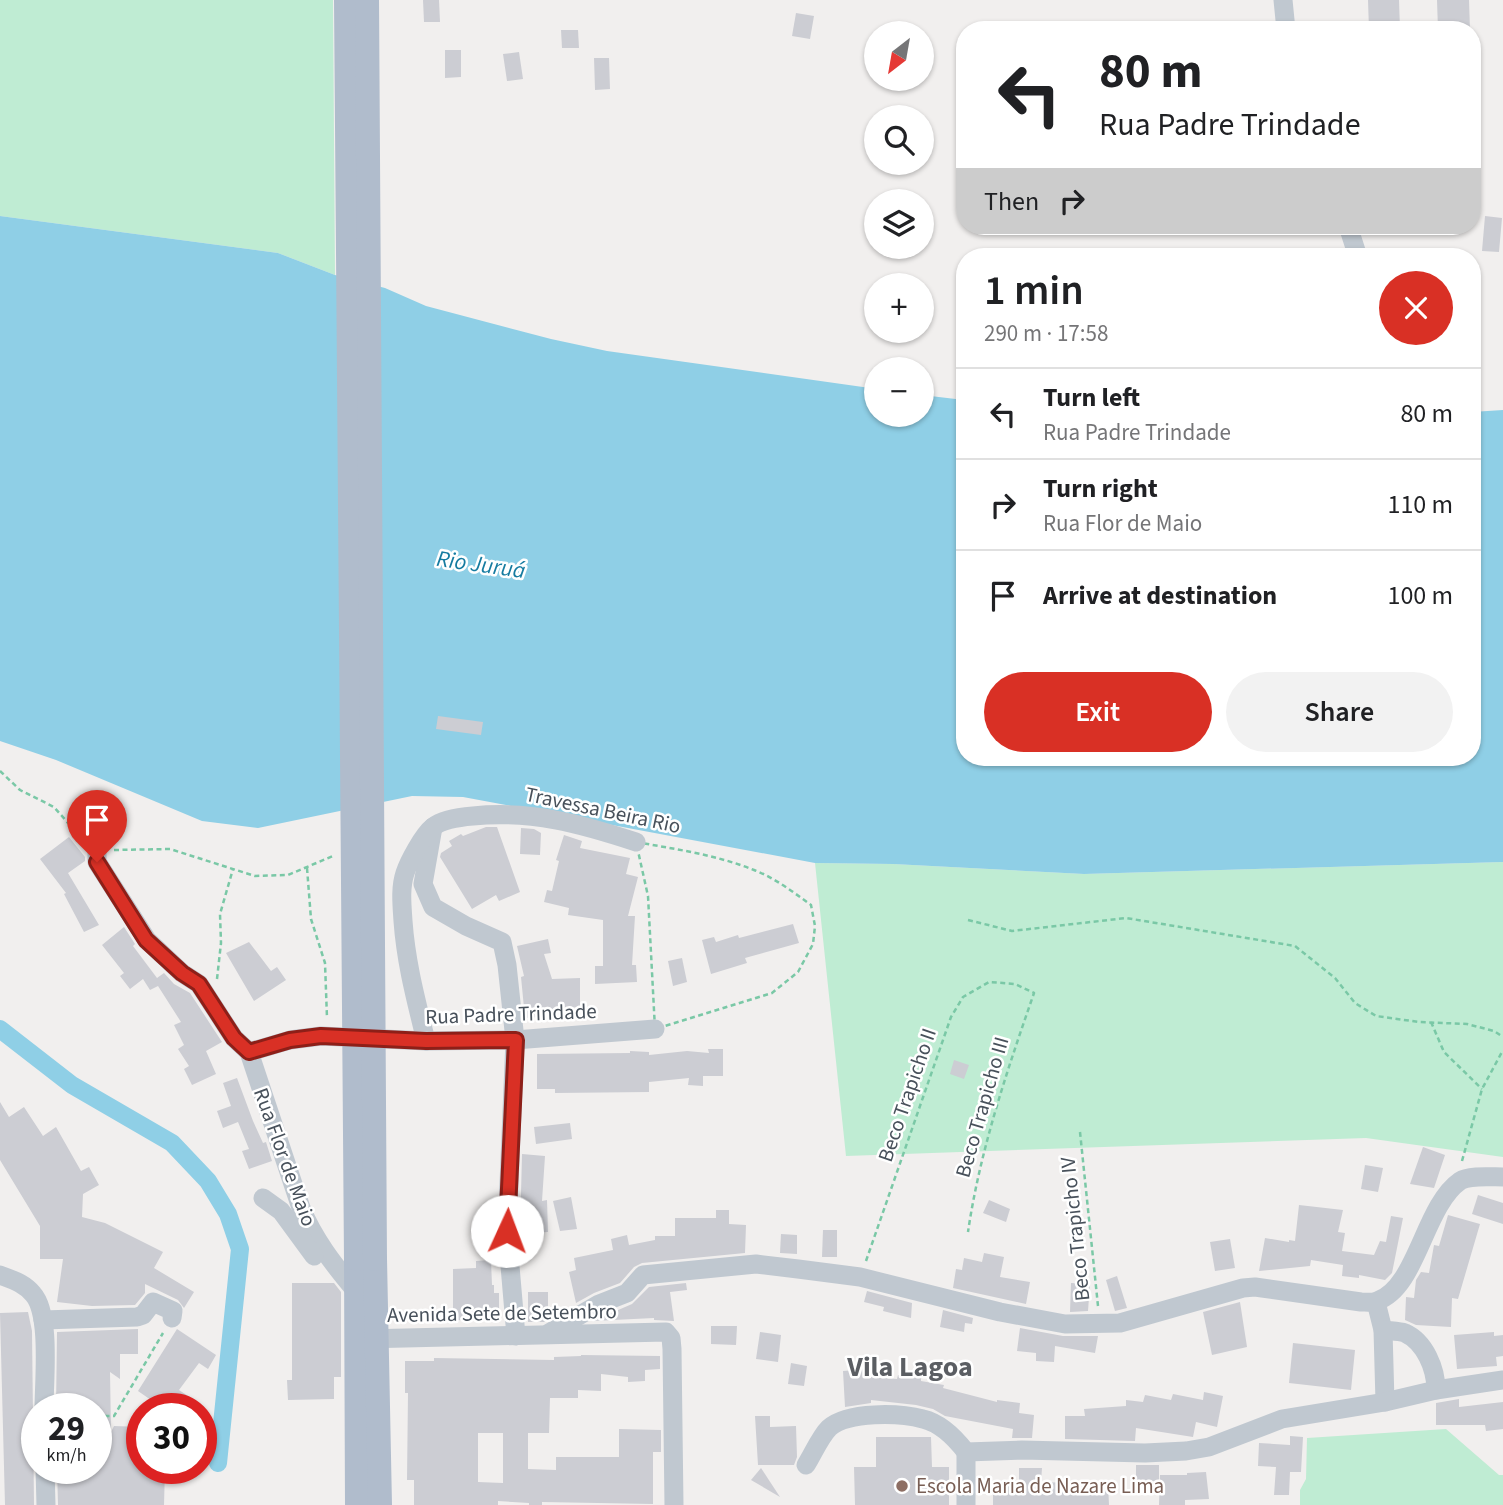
<!DOCTYPE html>
<html lang="en">
<head>
<meta charset="utf-8">
<style>
  :root { --surface:#fff; --page:#f2f2f2; --text:#202124; --muted:#757577; --line:#e0e0e0; --accent:#d93025 }
  body { margin:0; font-family:"Source Sans 3",sans-serif; background:var(--page); color:var(--text); height:100vh; display:flex; flex-direction:column; font-size:26px; white-space:nowrap }
  * { box-sizing:border-box; margin:0 }
  p { font-size:23px; color:var(--muted) }
  .icon { flex:none; width:38px; height:38px; fill:none; stroke:currentColor; stroke-width:2; stroke-linecap:round; stroke-linejoin:round }
  .map { position:relative; flex:1; overflow:hidden }
  .sheet { position:absolute; left:956px; top:248px; width:525px; height:518px; display:flex; flex-direction:column; background:var(--surface); border-radius:28px; box-shadow:0 2px 5px #0004 }
  .sheet>* { flex:none }
  .banner { position:absolute; left:956px; top:21px; width:525px; height:214px; border-radius:28px; box-shadow:0 2px 5px #0004; background:#fff; color:var(--text); overflow:hidden }
  .needle { width:46px; rotate:211deg }
  .tools { position:absolute; left:864px; top:21px; display:grid; gap:14px }
  .tools a { display:grid; place-items:center; width:70px; height:70px; border-radius:50%; background:var(--surface); box-shadow:0 2px 5px #0004; font-size:35px }
  .speed { position:absolute; left:21px; top:1393px; display:flex; gap:14px; font-size:35px; font-weight:700; text-align:center }
  .speed>* { display:grid; place-content:center; width:91px; height:91px; border-radius:50%; background:var(--surface); box-shadow:0 2px 5px #0004; line-height:1 }
  .speed small { font-size:18px; font-weight:400 }
  .speed .limit { border:10px solid #d22; background:#fff; color:#111 }
  .pin { position:absolute; display:grid; place-items:center; width:60px; height:60px; color:#fff; margin:-72px -30px; border-radius:50% 50% 50% 0; rotate:-45deg; box-shadow:0 0 7px #0007 }
  .pin .icon { rotate:45deg }
  .me { position:absolute; width:77px; margin:-38px; rotate:2deg; stroke-linejoin:round; filter:drop-shadow(0 0 5px #0008) }
  .turn { display:flex; align-items:center; gap:24px; height:147px; padding:0 28px; font-size:32px }
  .turn .icon { width:91px; height:91px; stroke-width:2.5 }
  .turn b { display:block; font-size:49px; line-height:60px }
  .then { display:flex; align-items:center; height:66px; padding:0 28px; background:#0003; gap:14px; font-size:26px }
  .round { display:grid; place-items:center; flex:none; width:74px; height:74px; border-radius:37px; background:var(--page) }
  .head { display:flex; align-items:center; justify-content:space-between; height:119px; padding:0 28px }
  h1 { font-size:42px; font-weight:600; line-height:52px }
  .primary-button { display:flex; gap:14px; margin-top:auto; padding:14px 28px }
  .primary-button a { flex:1; height:80px; border-radius:42px; background:var(--accent); color:#fff; font-size:28px; font-weight:600; line-height:80px; text-align:center }
  .primary-button a+a { background:var(--page); color:var(--text) }
  ul { padding:0; list-style:none }
  li { display:flex; align-items:center; gap:21px; height:91px; padding:0 28px; border-top:2px solid var(--line) }
  li div { flex:1 }
  li b { display:block; font-size:26px }
  li em { font-style:normal }
  .map>svg:first-child { display:block }
</style>
</head>
<body>
<div class="map">
<svg width="1503" height="1505" viewBox="0 0 1503 1505">
  <rect width="100%" height="100%" fill="#f1efee"/>
  <g fill="#bfecd3">
    <polygon points="0,0 333,0 335,275 278,253 0,216"/>
    <polygon points="1503,862 1503,1157 1366,1138 846,1156 815,863 893,864 1084,874"/>
    <polygon points="1446,1429 1499,1475 1503,1475 1503,1505 1300,1505 1300,1490 1306,1479 1307,1438"/>
  </g>
  <polygon fill="#8fcfe6" points="0,216 278,253 335,275 385,288 426,306 551,339 607,351 877,389 877,415 922,415 922,395 964,400 964,758 1472,758 1472,412 1503,410 1503,862 1084,874 893,864 815,863 463,797 412,796 258,828 202,821 56,760 0,741"/>
  <g fill="none" stroke-linecap="round" stroke-linejoin="round">
    <polyline stroke="#8fcfe6" stroke-width="18" points="0,1029 72,1085 172,1143 208,1181 228,1214 240,1249 218,1463"/>
  </g>
  <g fill="#cccdd3" fill-rule="evenodd">
    <polygon points="423,0 439,0 440,22 424,22"/>
    <polygon points="1368,0 1399,0 1400,30 1369,30"/>
    <polygon points="1437,0 1469,0 1470,30 1438,30"/>
    <polygon points="796,13 814,16 810,39 792,36"/>
    <polygon points="561,30 578,30 579,48 562,48"/>
    <polygon points="445,50 461,50 461,77 445,78"/>
    <polygon points="519,52 523,79 507,81 503,54"/>
    <polygon points="594,58 609,58 610,89 595,90"/>
    <polygon points="1485,216 1502,218 1499,252 1482,251"/>
    <polygon points="438,716 483,722 481,735 436,729"/>
    <polygon points="486,827 497,827 520,892 499,901 496,895 472,909 440,857 441,853 452,846 449,841 461,834 463,836"/>
    <polygon points="521,828 534,829 541,833 540,855 520,854"/>
    <polygon points="564,835 582,841 580,848 630,858 626,874 638,877 628,916 635,916 632,965 636,965 637,982 595,984 595,966 603,966 603,920 568,915 569,908 544,902 547,890 552,891 559,861 556,860"/>
    <polygon points="69,837 85,857 85,861 68,873 99,925 84,932 64,894 66,893 40,859"/>
    <polygon points="793,924 799,943 745,958 747,963 711,974 702,940 714,937 716,942 738,935 739,938"/>
    <polygon points="124,927 135,944 133,946 157,978 164,973 174,984 190,993 222,1042 206,1051 216,1074 192,1085 184,1069 189,1066 178,1049 184,1045 174,1025 181,1022 158,986 150,990 143,979 130,989 120,976 124,973 102,945"/>
    <polygon points="548,939 551,953 544,954 552,979 580,978 580,1007 539,1010 539,1017 525,1018 521,977 524,976 517,946"/>
    <polygon points="249,942 271,971 277,967 286,980 254,1001 226,953"/>
    <polygon points="682,958 687,982 673,986 668,961"/>
    <polygon points="708,1049 723,1049 723,1076 703,1076 703,1086 688,1085 689,1078 649,1082 649,1092 555,1093 555,1089 537,1089 537,1054 630,1053 630,1051 649,1052 649,1055 687,1051 709,1053"/>
    <polygon points="954,1060 969,1065 964,1079 950,1074"/>
    <polygon points="237,1078 253,1121 263,1143 266,1142 272,1161 249,1169 242,1151 249,1149 238,1122 223,1128 217,1111 231,1106 223,1083"/>
    <polygon points="0,1102 9,1117 24,1107 43,1136 56,1127 81,1171 89,1167 99,1185 83,1194 82,1217 105,1223 163,1252 154,1268 194,1292 184,1308 178,1300 145,1284 145,1293 135,1305 92,1306 57,1302 63,1259 40,1259 40,1226 0,1160"/>
    <polygon points="570,1123 572,1139 536,1144 534,1127"/>
    <polygon points="1423,1147 1445,1155 1434,1188 1410,1184"/>
    <polygon points="522,1154 545,1156 542,1201 547,1200 548,1232 520,1234"/>
    <polygon points="1365,1165 1383,1168 1378,1192 1361,1189"/>
    <polygon points="1478,1195 1503,1203 1503,1224 1472,1214"/>
    <polygon points="571,1197 577,1229 560,1231 553,1201"/>
    <polygon points="989,1200 1010,1209 1006,1222 983,1213"/>
    <polygon points="1299,1205 1343,1210 1338,1232 1345,1233 1342,1251 1374,1255 1380,1241 1386,1242 1391,1216 1403,1218 1392,1273 1385,1280 1359,1275 1359,1278 1342,1276 1343,1265 1311,1260 1310,1266 1259,1271 1265,1238 1289,1242 1289,1240 1295,1241"/>
    <polygon points="716,1210 729,1210 729,1224 746,1225 745,1253 642,1263 634,1267 620,1283 594,1293 576,1303 569,1272 576,1270 574,1258 613,1250 611,1239 627,1235 629,1245 655,1240 655,1236 675,1236 675,1218 716,1218"/>
    <polygon points="1448,1215 1480,1224 1458,1299 1452,1298 1451,1327 1416,1325 1405,1320 1406,1297 1414,1298 1416,1280 1421,1272 1429,1273 1434,1245 1439,1246"/>
    <polygon points="823,1230 837,1230 837,1257 822,1257"/>
    <polygon points="781,1234 797,1235 797,1254 780,1253"/>
    <polygon points="1230,1239 1235,1268 1215,1271 1210,1242"/>
    <polygon points="984,1253 1004,1257 1000,1277 1030,1282 1026,1304 953,1288 956,1269 962,1270 964,1258 982,1262"/>
    <polygon points="491,1260 492,1285 494,1285 494,1293 499,1293 499,1321 453,1320 453,1269 476,1268 476,1261"/>
    <polygon points="1117,1276 1127,1308 1115,1311 1106,1280"/>
    <polygon points="292,1283 334,1283 341,1292 341,1377 334,1377 334,1399 288,1400 287,1380 292,1380"/>
    <polygon points="686,1283 687,1290 670,1292 674,1321 654,1320 654,1318 593,1321 632,1304 649,1287"/>
    <polygon points="1071,1283 1090,1284 1088,1311 1070,1312"/>
    <polygon points="867,1291 912,1303 911,1318 883,1311 884,1307 864,1302"/>
    <polygon points="528,1292 548,1292 548,1319 544,1322 528,1322"/>
    <polygon points="1240,1302 1247,1347 1212,1355 1203,1312"/>
    <polygon points="943,1310 973,1318 972,1324 965,1323 964,1332 940,1327"/>
    <polygon points="28,1312 32,1331 34,1505 5,1505 0,1313"/>
    <polygon points="711,1326 737,1326 736,1345 711,1344"/>
    <polygon points="1020,1328 1063,1336 1098,1336 1095,1353 1055,1346 1054,1362 1036,1361 1036,1353 1017,1351"/>
    <polygon points="138,1329 138,1354 120,1354 120,1379 110,1372 111,1432 114,1426 142,1427 142,1468 165,1468 164,1505 58,1505 57,1468 96,1468 96,1409 56,1409 57,1332"/>
    <polygon points="177,1329 216,1355 208,1369 199,1363 179,1390 188,1396 179,1409 164,1409 138,1391"/>
    <polygon points="760,1332 781,1335 778,1362 756,1359"/>
    <polygon points="1494,1332 1494,1336 1503,1335 1503,1356 1496,1357 1497,1366 1457,1369 1454,1335"/>
    <polygon points="1293,1343 1355,1350 1351,1390 1289,1383"/>
    <path d="M581,1355L660,1356V1369L645,1370V1381L628,1382V1377L601,1374V1391L578,1390V1398H550L549,1433H528V1469L556,1470V1457H619V1429L661,1430V1452H653V1504L542,1502V1505H529V1503L498,1501V1505H414V1480H407L408,1393H405V1361H434V1358L554,1360V1357L581,1356ZM478,1433H503V1483L478,1482Z"/>
    <polygon points="791,1363 807,1366 804,1386 788,1384"/>
    <polygon points="869,1369 870,1377 897,1379 898,1375 921,1378 921,1381 944,1385 943,1388 997,1402 997,1400 1020,1403 1019,1413 1034,1415 1032,1438 1012,1438 1013,1429 945,1416 933,1409 916,1405 871,1400 871,1403 845,1407 843,1371"/>
    <polygon points="1204,1392 1223,1396 1217,1427 1196,1422 1193,1437 1136,1428 1135,1441 1065,1439 1065,1416 1085,1416 1084,1409 1126,1406 1126,1400 1143,1402 1145,1395 1171,1400 1173,1394 1203,1400"/>
    <polygon points="1459,1399 1459,1407 1503,1402 1503,1429 1486,1431 1485,1425 1436,1425 1436,1403"/>
    <polygon points="755,1416 770,1416 770,1427 796,1426 797,1457 794,1465 758,1465"/>
    <polygon points="1290,1436 1303,1437 1301,1472 1290,1472 1289,1495 1274,1495 1276,1467 1258,1466 1259,1443 1290,1445"/>
    <polygon points="876,1437 931,1437 932,1467 949,1467 949,1505 855,1505 854,1467 876,1467"/>
    <rect x="1136" y="1465" width="23" height="17"/>
    <polygon points="761,1468 780,1497 751,1480"/>
    <polygon points="1019,1468 1042,1468 1041,1482 1108,1484 1109,1505 993,1505 993,1482 1019,1482"/>
    <polygon points="1206,1472 1209,1499 1185,1500 1185,1505 1159,1505 1160,1475 1187,1475 1187,1473"/>
  </g>
  <g fill="none" stroke-linecap="round" stroke-linejoin="round">
    <g stroke="#7ac8a6" stroke-width="2.5" stroke-dasharray="5 3.5" stroke-linecap="butt">
      <polyline points="0,771 20,790 54,807 83,840"/>
      <path d="M636,842C675,849 717,855 754,870C775,878 793,892 811,905L815,926L813,944L798,972L772,993L655,1029L648,896Z"/>
      <polyline points="114,850 170,849 255,876 288,875 333,856"/>
      <polyline points="307,868 311,919 325,963 327,1018"/>
      <polyline points="968,920 1012,931 1126,918 1295,946 1335,978 1355,1003 1376,1016 1419,1022 1467,1024 1494,1031 1503,1037"/>
      <polyline points="217,979 221,943 220,914 233,869"/>
      <polyline points="1431,1022 1444,1052 1482,1089"/>
      <polyline points="1080,1132 1098,1306"/>
      <polyline points="1462,1161 1482,1089 1503,1050"/>
      <path d="M866,1261L951,1017L963,997L989,982L1015,984L1034,993C1007,1071 980,1150 968,1232"/>
      <polyline points="96,1416 114,1416 163,1333"/>
    </g>
    <g stroke="#c0c8d0" stroke-width="19">
      <polyline points="1283,0 1286,30"/>
      <polyline points="1348,226 1358,257"/>
      <polyline points="433,827 423,884 433,907 466,926 502,942 507,965 515,1040 507,1231 516,1336"/>
      <path d="M97,852V862L147,940L182,973L199,984L234,1038L249,1052L301,1208C314,1239 333,1264 355,1290"/>
      <path d="M426,1041C416,1000 406,963 403,921C402,905 400,888 405,873C409,861 423,835 433,827C443,819 461,817 473,816C531,810 581,824 636,842"/>
      <polyline points="249,1052 290,1040 321,1036 426,1041 515,1040 655,1029"/>
      <polyline points="263,1198 281,1211 314,1256"/>
      <path d="M0,1275C13,1280 24,1283 33,1294C51,1314 44,1381 44,1409"/>
      <polyline points="1376,1302 1383,1330 1385,1402"/>
      <polyline points="43,1320 137,1317 143,1315 153,1302 173,1311 172,1318"/>
      <path d="M1383,1330C1389,1331 1399,1331 1405,1333C1425,1342 1436,1369 1436,1390"/>
      <path d="M549,1333L599,1304L627,1293L643,1275L756,1264L798,1269L860,1277L1000,1312L1065,1324L1120,1323L1243,1288L1255,1287L1361,1302C1366,1302 1372,1303 1377,1301C1417,1288 1424,1206 1460,1181C1469,1175 1491,1177 1503,1177"/>
      <polyline points="363,1339 666,1332 671,1338 672,1349 674,1505"/>
      <polyline points="966,1452 966,1505"/>
      <path d="M806,1465C813,1454 820,1437 829,1428C848,1411 900,1413 923,1419C940,1423 956,1439 966,1452L1022,1450L1145,1453L1186,1451L1209,1447L1282,1419L1385,1402L1436,1390L1503,1380"/>
      <polyline points="45,1468 46,1505"/>
    </g>
    <g stroke="#b0bccc" stroke-width="24">
      <polyline points="356,1259 357,1505"/>
      <polyline points="375,1259 380,1505"/>
    </g>
    <g stroke="#b0bccc" stroke-width="24">
      <polyline points="346,0 356,1259"/>
      <polyline points="367,0 375,1259"/>
    </g>
  </g>
  <g fill="none" stroke-linecap="round" stroke-linejoin="round">
    <g stroke="#8d1f18" stroke-width="18">
      <polyline id="route" points="97,862 146,940 182,973 199,984 234,1038 249,1052 290,1040 321,1036 426,1041 516,1040 507,1231"/>
    </g>
    <use href="#route" stroke="#d93025" stroke-width="12"/>
  </g>
  <circle fill="#8d6e63" stroke="#fff" stroke-width="2.5" cx="902" cy="1486" r="7"/>
  <g text-anchor="middle" stroke-width="5" stroke-linejoin="round" paint-order="stroke">
    <g font-size="21" fill="#48515b" stroke="#fff">
      <text transform="translate(603 810) rotate(12)" y="7">Travessa Beira Rio</text>
      <text transform="translate(511 1014) rotate(-2)" y="7">Rua Padre Trindade</text>
      <text transform="translate(907 1095) rotate(-71)" y="7">Beco Trapicho II</text>
      <text transform="translate(982 1107) rotate(-74)" y="7">Beco Trapicho III</text>
      <text transform="translate(285 1157) rotate(70)" y="7">Rua Flor de Maio</text>
      <text transform="translate(1075 1229) rotate(-96)" y="7">Beco Trapicho IV</text>
      <text transform="translate(502 1313) rotate(-1)" y="7">Avenida Sete de Setembro</text>
    </g>
    <g font-size="21" fill="#785e54" stroke="#fff" text-anchor="start">
      <text x="916" y="1493">Escola Maria de Nazare Lima</text>
    </g>
    <g font-size="23" font-style="italic" fill="#157ba0" stroke="#fff">
      <text transform="translate(481 564) rotate(8)" y="8">Rio Juruá</text>
    </g>
    <g font-size="28" font-weight="bold" fill="#5b5e63" stroke="#fff">
      <text x="910" y="1376">Vila Lagoa</text>
    </g>
  </g>
</svg>
<div class="tools">
<a><svg class="needle" viewBox="-14 -14 28 28"><path d="M0-13l5 13h-10z" fill="#e53935"/><path d="M0 13l5-13h-10z" fill="#757577"/></svg></a>
<a><svg class="icon" aria-label="search" viewBox="0 0 24 24"><circle cx="10" cy="10" r="6"/><path d="M15 15l6 6"/></svg></a>
<a><svg class="icon" aria-label="layers" viewBox="0 0 24 24"><path d="M12 4l9 5-9 5-9-5zM3 14l9 5 9-5"/></svg></a>
<a>+</a>
<a>−</a>
</div>
<div class="speed"><div>29<small>km/h</small></div><div class="limit">30</div></div>
<div class="pin" style="left:97px;top:862px;background:#d93025"><svg class="icon" aria-label="arrive" viewBox="0 0 24 24"><path d="M6 21V4h12l-3 4 3 4H6"/></svg></div>
<svg class="me" style="left:507px;top:1231px" viewBox="-20 -20 40 40"><circle r="19" fill="#fff"/><path d="M0-13L10 11 0 6-10 11z" fill="#d93025"/></svg>
<div class="banner">
<div class="turn"><svg class="icon" aria-label="left" viewBox="0 0 24 24"><path d="M17 20v-9H6M10 6l-5 5 5 5"/></svg><div><b>80 m</b>Rua Padre Trindade</div></div>
<div class="then">Then<svg class="icon" aria-label="right" viewBox="0 0 24 24"><path d="M7 20v-9h11M14 6l5 5-5 5"/></svg></div>
</div>
<section class="sheet">
<div class="head"><div><h1>1 min</h1><p>290 m · 17:58</p></div><a class="round" style="background:#d93025;color:#fff"><svg class="icon" aria-label="close" viewBox="0 0 24 24"><path d="M6 6l12 12M18 6L6 18"/></svg></a></div>
<ul>
<li><svg class="icon" aria-label="left" viewBox="0 0 24 24"><path d="M17 20v-9H6M10 6l-5 5 5 5"/></svg><div><b>Turn left</b><p>Rua Padre Trindade</p></div><em>80 m</em></li>
<li><svg class="icon" aria-label="right" viewBox="0 0 24 24"><path d="M7 20v-9h11M14 6l5 5-5 5"/></svg><div><b>Turn right</b><p>Rua Flor de Maio</p></div><em>110 m</em></li>
<li><svg class="icon" aria-label="arrive" viewBox="0 0 24 24"><path d="M6 21V4h12l-3 4 3 4H6"/></svg><div><b>Arrive at destination</b></div><em>100 m</em></li>
</ul>
<div class="primary-button"><a>Exit</a><a>Share</a></div>
</section>
</div>
</body>
</html>
